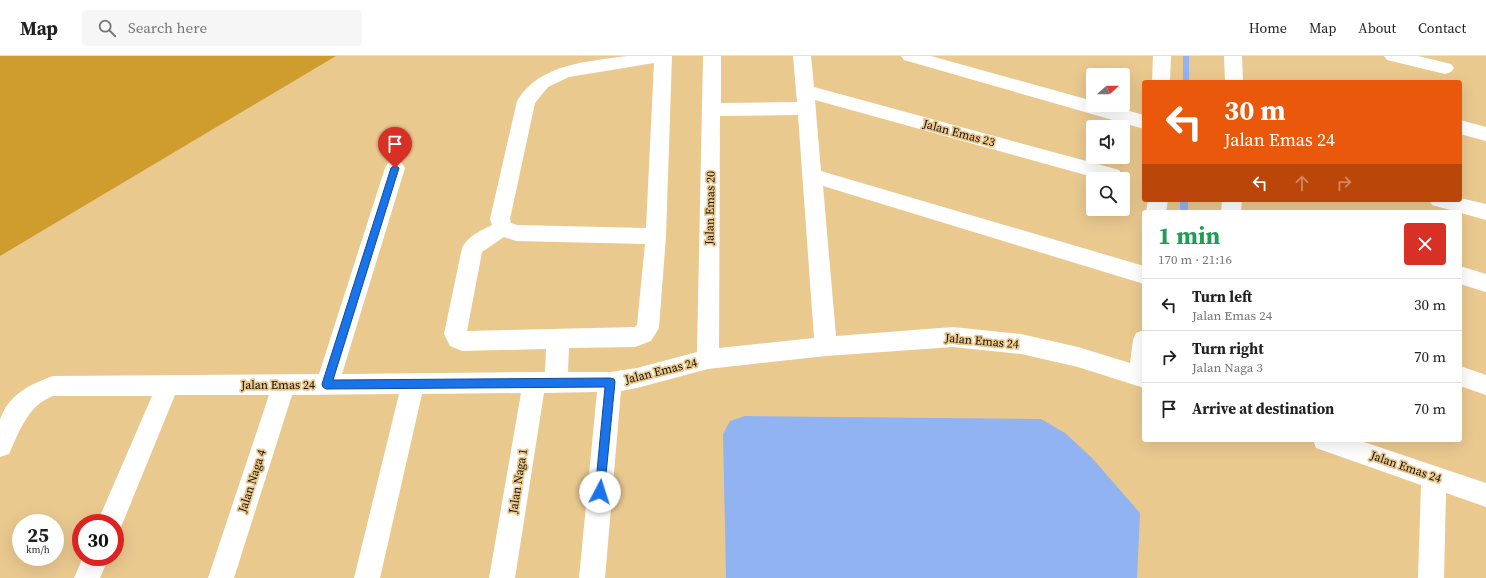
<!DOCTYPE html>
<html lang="en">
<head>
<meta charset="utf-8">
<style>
  :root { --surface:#fff; --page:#f6f6f6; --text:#222; --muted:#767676; --line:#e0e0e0 }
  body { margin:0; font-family:"Source Serif 4",serif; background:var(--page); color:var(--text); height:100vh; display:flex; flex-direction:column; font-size:15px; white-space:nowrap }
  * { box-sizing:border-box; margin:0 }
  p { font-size:13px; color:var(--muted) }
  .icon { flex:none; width:22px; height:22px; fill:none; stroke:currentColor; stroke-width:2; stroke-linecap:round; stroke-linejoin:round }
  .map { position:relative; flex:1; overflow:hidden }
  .panel { position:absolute; left:1142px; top:154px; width:320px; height:232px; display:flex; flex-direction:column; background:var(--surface); border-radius:4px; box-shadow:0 4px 16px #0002 }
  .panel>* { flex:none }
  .hud { position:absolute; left:1142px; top:24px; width:320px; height:122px; border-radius:4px; box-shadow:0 4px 16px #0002; background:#ea580c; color:#fff; overflow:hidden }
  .needle { width:26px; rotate:69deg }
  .fabs { position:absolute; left:1086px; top:12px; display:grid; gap:8px }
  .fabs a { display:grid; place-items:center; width:44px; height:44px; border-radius:4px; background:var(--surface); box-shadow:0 4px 16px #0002; font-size:20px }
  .speed { position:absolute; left:12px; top:458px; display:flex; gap:8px; font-size:20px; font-weight:700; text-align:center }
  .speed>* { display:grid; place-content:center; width:52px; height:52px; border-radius:50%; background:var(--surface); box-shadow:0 4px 16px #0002; line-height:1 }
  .speed small { font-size:10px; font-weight:400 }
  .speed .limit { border:6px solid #d22; background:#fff; color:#111 }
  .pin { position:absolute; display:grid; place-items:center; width:34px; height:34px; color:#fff; margin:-41px -17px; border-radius:50% 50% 50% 0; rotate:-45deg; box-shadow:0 0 4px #0007 }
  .pin .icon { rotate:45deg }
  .me { position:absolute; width:44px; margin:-22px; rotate:5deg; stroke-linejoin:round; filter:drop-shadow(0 0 3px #0008) }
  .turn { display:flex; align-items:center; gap:14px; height:84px; padding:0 16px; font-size:18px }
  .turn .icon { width:52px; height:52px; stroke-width:2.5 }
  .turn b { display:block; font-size:28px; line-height:34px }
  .lanes { display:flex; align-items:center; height:38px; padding:0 16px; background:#0003; justify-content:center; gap:20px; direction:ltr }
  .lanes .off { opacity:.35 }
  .round { display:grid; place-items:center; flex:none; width:42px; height:42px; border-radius:4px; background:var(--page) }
  .overview { display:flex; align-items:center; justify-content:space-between; height:68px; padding:0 16px }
  h1 { font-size:24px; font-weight:700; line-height:30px; color:#1e9e55 }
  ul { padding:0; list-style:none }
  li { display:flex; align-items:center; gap:12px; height:52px; padding:0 16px; border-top:1px solid var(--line) }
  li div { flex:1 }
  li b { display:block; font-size:15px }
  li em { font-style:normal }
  header { display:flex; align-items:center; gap:24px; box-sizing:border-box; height:56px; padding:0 20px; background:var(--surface); border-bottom:1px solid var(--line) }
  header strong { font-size:19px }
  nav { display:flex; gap:22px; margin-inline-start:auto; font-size:14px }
  .search { width:280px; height:36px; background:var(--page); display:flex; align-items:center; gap:10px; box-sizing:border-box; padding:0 14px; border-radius:4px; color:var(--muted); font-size:15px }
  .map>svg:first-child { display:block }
</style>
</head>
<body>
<header>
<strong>Map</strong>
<div class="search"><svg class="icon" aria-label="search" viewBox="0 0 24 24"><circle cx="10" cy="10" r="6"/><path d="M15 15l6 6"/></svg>Search here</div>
<nav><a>Home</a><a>Map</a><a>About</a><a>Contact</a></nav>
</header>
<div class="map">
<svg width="1486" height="522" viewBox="0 0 1486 522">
  <rect width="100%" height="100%" fill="#eac98f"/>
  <polygon fill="#cf9c2e" points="0,0 336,0 0,200"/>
  <polygon fill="#91b3f2" points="745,360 1041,363 1065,377 1092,402 1140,457 1137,522 726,522 723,378 730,365"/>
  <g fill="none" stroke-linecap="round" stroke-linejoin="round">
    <g fill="#91b3f2" fill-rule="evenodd">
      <rect x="1183" y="0" width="6" height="26"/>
      <rect x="1180" y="144" width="8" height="12"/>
    </g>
    <g fill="#fff" fill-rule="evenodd">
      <path d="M627,0H672L666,180L659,272L651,285L635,291L569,292L568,316H610L637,312L697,296L703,0H721V47L797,46L793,0H811L814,31L1112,112L1119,114L1122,119L1120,123H1100L815,44L821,115L1144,210V228L823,130L836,280L953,271L1021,278L1078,291L1130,307L1133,284L1136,277L1144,274V332L1078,311L1021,298L953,291L826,300L708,313L637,332L621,335L605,522H579L597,336L544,337L515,522H489L521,337L422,338L380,522H354L399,338L292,339L234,522H208L269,339H175L119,476L115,477V467H97L152,340H53C28,349 19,376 9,398L0,401C0,391 0,373 0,364C8,339 30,328 53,320L319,318L385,112L388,107L395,105L402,107L405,112L342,318L545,316L546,293L462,295L450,290L444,278L462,192C468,180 480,175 492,169L490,163L517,45C540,7 587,6 627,0ZM654,7L646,172L517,169L511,167L510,163L535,47L548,31L569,21ZM798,59L814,282L719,292L720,60ZM504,181L516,185L645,188L637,269L635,271L467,275L482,196Z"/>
      <polygon points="901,0 931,0 1093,45 1093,49 1107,49 1144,59 1144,73 904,4"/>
      <polygon points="1153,0 1171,0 1170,26 1152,26"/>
      <polygon points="1224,0 1242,0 1243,26 1225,26"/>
      <polygon points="1384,0 1418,0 1451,8 1454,12 1451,16 1445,18 1387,4"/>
      <polygon points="1460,64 1486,71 1486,85 1460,78"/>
      <polygon points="1460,142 1486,148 1486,164 1432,149 1429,144 1460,144"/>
      <polygon points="1148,144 1168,144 1166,156 1146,156"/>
      <polygon points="1222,144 1242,144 1241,156 1221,156"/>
      <polygon points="1460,210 1486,218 1486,236 1460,228"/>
      <polygon points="1460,310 1486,319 1486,339 1460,330"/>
      <polygon points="1313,384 1358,384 1486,427 1486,451 1446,437 1444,522 1418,522 1421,429 1316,392"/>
      <polygon points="83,501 109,501 100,522 74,522"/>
    </g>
  </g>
  <polygon fill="#1a73e8" stroke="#114b97" points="395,109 399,112 333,324 610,322 614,323 615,326 604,439 600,441 597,439 595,436 605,331 326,333 323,331 322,328 391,112"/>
  <g text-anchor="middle" stroke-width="3.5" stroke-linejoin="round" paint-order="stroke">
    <g font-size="12" fill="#190d00" stroke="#eac98f">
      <text transform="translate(959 77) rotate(15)" y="4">Jalan Emas 23</text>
      <text transform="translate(710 152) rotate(-89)" y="4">Jalan Emas 20</text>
      <text transform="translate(982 285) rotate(5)" y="4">Jalan Emas 24</text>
      <text transform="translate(661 315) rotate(-14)" y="4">Jalan Emas 24</text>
      <text x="278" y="333">Jalan Emas 24</text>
      <text transform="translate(1406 411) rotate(19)" y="4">Jalan Emas 24</text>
      <text transform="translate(252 425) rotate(-72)" y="4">Jalan Naga 4</text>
      <text transform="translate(518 425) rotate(-81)" y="4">Jalan Naga 1</text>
    </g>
  </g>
</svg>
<div class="fabs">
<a><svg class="needle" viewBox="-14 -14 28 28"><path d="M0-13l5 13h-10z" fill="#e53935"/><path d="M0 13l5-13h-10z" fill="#767676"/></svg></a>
<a><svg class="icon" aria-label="sound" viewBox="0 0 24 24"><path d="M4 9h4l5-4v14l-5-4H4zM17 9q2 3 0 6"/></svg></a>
<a><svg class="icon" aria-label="search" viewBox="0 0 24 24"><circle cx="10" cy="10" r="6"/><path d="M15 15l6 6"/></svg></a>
</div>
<div class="speed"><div>25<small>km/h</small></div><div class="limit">30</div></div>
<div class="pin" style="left:395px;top:112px;background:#d93025"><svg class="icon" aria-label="arrive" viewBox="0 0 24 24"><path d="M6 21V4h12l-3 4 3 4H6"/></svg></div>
<svg class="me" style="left:600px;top:436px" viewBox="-20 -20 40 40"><circle r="19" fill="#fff"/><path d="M0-13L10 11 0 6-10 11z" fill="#1a73e8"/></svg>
<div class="hud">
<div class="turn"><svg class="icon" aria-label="left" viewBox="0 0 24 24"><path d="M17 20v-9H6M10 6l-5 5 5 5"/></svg><div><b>30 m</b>Jalan Emas 24</div></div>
<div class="lanes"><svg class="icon" aria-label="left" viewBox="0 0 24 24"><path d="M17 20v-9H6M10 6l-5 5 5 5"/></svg><svg class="icon off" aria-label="ahead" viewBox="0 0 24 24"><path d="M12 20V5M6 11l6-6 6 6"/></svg><svg class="icon off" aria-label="right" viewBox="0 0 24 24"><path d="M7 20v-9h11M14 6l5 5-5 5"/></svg></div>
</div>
<section class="panel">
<div class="overview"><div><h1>1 min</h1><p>170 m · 21:16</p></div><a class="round" style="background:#d93025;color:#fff"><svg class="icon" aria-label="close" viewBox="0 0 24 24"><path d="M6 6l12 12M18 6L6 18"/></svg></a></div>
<ul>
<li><svg class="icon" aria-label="left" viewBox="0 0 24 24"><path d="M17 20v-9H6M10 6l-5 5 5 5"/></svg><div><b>Turn left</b><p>Jalan Emas 24</p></div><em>30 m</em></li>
<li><svg class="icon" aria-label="right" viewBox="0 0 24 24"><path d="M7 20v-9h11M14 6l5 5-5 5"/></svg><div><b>Turn right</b><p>Jalan Naga 3</p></div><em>70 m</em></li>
<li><svg class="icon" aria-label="arrive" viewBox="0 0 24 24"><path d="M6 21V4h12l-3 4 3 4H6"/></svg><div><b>Arrive at destination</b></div><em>70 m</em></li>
</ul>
</section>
</div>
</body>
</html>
